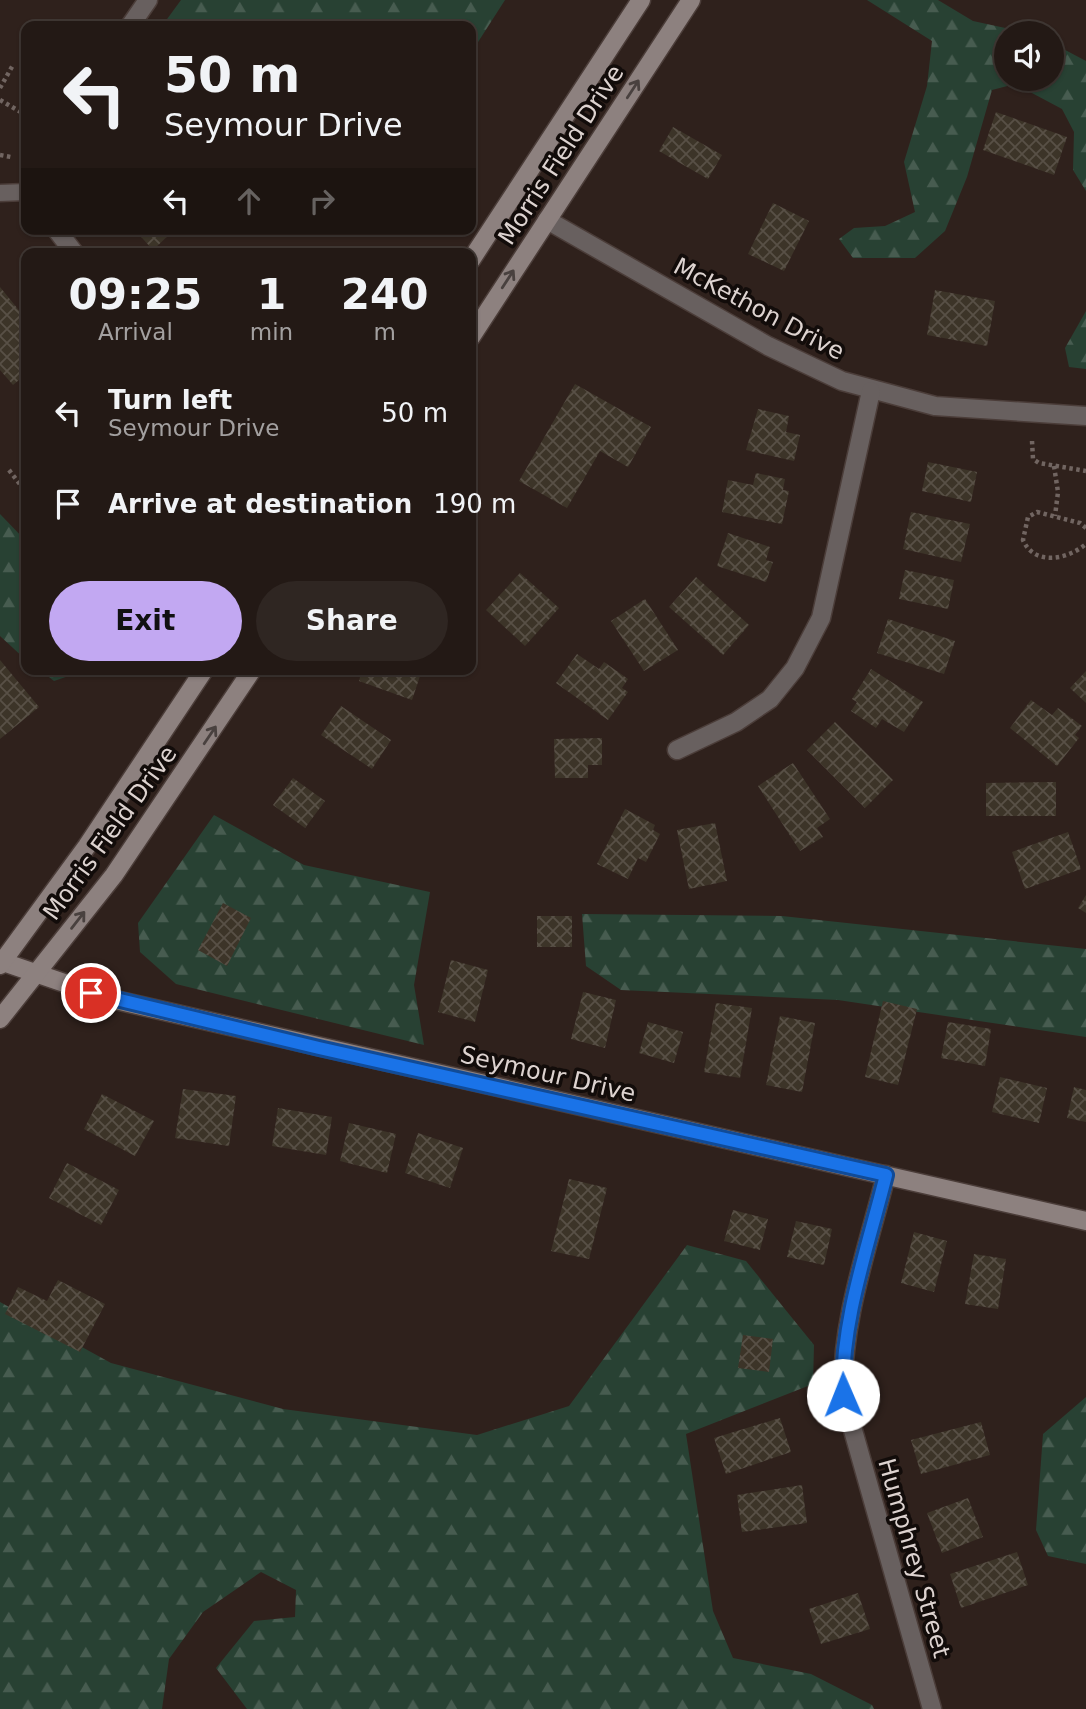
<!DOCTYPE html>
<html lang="en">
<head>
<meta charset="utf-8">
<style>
  :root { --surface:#231915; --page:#2f2622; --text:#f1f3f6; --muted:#a3a0a0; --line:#403834; --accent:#c2a8f2 }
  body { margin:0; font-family:"DejaVu Sans",sans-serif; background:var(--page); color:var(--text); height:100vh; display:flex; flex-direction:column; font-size:26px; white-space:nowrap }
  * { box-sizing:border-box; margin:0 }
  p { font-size:23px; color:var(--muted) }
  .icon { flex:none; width:38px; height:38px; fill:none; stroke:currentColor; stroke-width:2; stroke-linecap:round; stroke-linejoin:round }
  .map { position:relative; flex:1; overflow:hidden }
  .sheet { position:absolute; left:21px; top:248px; width:455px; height:427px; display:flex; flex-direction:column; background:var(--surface); border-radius:14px; box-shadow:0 2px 5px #0004,0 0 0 2px var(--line) }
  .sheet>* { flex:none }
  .guide { position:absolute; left:21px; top:21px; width:455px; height:214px; border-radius:14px; box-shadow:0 2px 5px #0004,0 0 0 2px var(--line); background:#231915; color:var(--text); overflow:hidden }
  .fabs { position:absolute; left:994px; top:21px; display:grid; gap:14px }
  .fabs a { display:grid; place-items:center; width:70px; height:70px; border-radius:50%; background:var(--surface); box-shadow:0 2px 5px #0004,0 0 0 2px var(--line); font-size:35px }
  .pin { position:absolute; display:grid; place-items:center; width:60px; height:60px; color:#fff; margin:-30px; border:4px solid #fff; border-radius:50%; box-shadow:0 2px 7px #0007 }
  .me { position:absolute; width:77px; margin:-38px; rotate:359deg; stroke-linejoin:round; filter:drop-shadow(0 0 5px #0008) }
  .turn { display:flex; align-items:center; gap:24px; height:147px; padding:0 28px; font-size:32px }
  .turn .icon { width:91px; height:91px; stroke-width:2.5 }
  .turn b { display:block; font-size:49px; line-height:60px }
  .lanes { display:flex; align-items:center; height:66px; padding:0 28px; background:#0003; justify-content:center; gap:35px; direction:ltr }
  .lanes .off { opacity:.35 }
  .eta { display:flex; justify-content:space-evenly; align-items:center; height:119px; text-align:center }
  .eta b { font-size:42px; font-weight:600; line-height:49px }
  .cta { display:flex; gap:14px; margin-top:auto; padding:14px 28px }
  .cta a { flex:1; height:80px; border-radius:42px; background:var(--accent); color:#111; font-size:28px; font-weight:600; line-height:80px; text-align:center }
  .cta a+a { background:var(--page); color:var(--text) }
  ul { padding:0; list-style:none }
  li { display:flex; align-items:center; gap:21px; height:91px; padding:0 28px }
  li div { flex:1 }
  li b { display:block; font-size:26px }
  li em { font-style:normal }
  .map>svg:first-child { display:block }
</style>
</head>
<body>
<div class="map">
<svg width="1086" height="1709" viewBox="0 0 1086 1709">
  <defs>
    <pattern id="forest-firs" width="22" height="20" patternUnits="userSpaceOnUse" patternTransform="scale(1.75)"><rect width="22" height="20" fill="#284133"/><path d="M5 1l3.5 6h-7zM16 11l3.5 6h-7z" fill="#475c50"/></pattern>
    <pattern id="building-cross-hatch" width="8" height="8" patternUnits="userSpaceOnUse" patternTransform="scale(1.75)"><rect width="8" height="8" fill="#3c3428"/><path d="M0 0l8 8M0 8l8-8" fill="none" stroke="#585046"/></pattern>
  </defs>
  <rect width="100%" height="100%" fill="#2f211c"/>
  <g fill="url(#forest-firs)">
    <polygon points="181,0 505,0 471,53 471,26 162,26"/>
    <polygon points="867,0 938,0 973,21 1029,33 1006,33 1006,79 1052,79 1052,43 1086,61 1086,191 1073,170 1074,132 1062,109 1015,84 992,90 967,177 945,231 915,258 853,258 839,239 854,228 885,226 915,212 904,162 927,86 932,41"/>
    <polygon points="1086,311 1086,369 1069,367 1065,348"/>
    <polygon points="0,514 26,541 26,660 0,636"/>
    <polygon points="40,670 86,670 54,681"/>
    <polygon points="214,815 304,865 430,892 414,985 424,1045 176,984 140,952 138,923"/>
    <polygon points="582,914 782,916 1086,949 1086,1037 838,1000 621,990 586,966"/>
    <polygon points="687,1245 746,1261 814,1345 813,1384 686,1434 713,1611 733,1658 811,1674 872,1705 874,1709 247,1709 216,1668 254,1621 295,1617 296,1590 261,1572 203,1612 169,1659 162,1709 0,1709 0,1302 111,1363 283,1409 477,1435 569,1406"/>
    <polygon points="1086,1397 1086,1564 1048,1556 1036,1530 1043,1434"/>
  </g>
  <g fill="url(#building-cross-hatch)">
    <polygon points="996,112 1067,137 1054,175 983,150"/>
    <polygon points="673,127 722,155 708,179 659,151"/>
    <polygon points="773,203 809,221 784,271 748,254"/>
    <polygon points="134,229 175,229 153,250"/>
    <polygon points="0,287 26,319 26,374 13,385 0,370"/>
    <polygon points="935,290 995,301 987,346 927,335"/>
    <polygon points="575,384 651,427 628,467 600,451 567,508 519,481"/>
    <polygon points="758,409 789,416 786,432 800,435 794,461 746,450"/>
    <polygon points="928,462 977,472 971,502 922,491"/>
    <polygon points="756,473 785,479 783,490 789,491 782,524 722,512 728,480 753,485"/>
    <polygon points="911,512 970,524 961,562 903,549"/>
    <polygon points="728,533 770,547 766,560 773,562 766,582 717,566"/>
    <polygon points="905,570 954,580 948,609 899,599"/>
    <polygon points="520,573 559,608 525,646 486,610"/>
    <polygon points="696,577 749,625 723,655 669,607"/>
    <polygon points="645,599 678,650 644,671 611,621"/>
    <polygon points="888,619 955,641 944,674 877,653"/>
    <polygon points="577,654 599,669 604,662 628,679 622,688 628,692 608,720 556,683"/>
    <polygon points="0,660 39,707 0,739"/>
    <polygon points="871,669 923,702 904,732 882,719 876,728 851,711 857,702 852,699"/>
    <polygon points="362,670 422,670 412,700 359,681"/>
    <polygon points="1086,671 1086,703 1070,688"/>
    <polygon points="1031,700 1052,715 1058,708 1082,726 1075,735 1079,738 1057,766 1010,728"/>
    <polygon points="341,706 391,740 372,769 321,735"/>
    <polygon points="835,722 893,780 865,808 807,750"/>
    <polygon points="602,738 602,765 588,765 588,778 555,778 554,739"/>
    <polygon points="793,763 830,819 817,828 823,837 800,851 758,786"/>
    <polygon points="293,778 325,801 305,828 273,805"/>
    <polygon points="1056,782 1056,816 986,816 986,783"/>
    <polygon points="625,809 655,825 653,830 660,834 646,862 638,858 628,879 597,864"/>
    <polygon points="715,823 727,881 689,889 677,830"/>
    <polygon points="1068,832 1081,869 1025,889 1012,852"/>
    <polygon points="1086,895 1086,913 1078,908"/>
    <polygon points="223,903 251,918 227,966 198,950"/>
    <rect x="537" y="916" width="35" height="31"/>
    <polygon points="451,960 488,970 475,1022 438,1012"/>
    <polygon points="583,992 616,1000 605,1048 571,1039"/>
    <polygon points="883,1001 917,1009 898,1085 865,1077"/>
    <polygon points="716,1003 752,1008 740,1078 704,1072"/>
    <polygon points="780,1016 815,1023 802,1092 766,1085"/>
    <polygon points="648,1022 683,1032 674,1063 639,1053"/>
    <polygon points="948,1022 991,1029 985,1066 941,1058"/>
    <polygon points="1000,1077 1047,1088 1039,1123 992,1112"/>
    <polygon points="1074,1087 1086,1090 1086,1122 1067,1118"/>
    <polygon points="183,1089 236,1096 229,1146 175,1138"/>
    <polygon points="102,1094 154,1121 135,1156 84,1129"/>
    <polygon points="278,1108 332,1117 326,1155 272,1146"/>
    <polygon points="349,1123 396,1134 387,1173 340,1161"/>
    <polygon points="418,1133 463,1148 450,1188 405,1173"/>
    <polygon points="67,1163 119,1190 101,1225 49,1198"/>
    <polygon points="569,1179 607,1188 589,1259 551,1251"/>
    <polygon points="733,1210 768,1219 760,1250 724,1241"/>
    <polygon points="796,1221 832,1229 824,1265 787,1257"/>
    <polygon points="914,1232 947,1241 934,1292 901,1283"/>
    <polygon points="974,1254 1006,1259 998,1309 965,1304"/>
    <polygon points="58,1280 105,1304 80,1352 5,1314 18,1287 47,1301"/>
    <polygon points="743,1335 773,1339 769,1372 738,1368"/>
    <polygon points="780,1418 791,1452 726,1474 714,1438"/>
    <polygon points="981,1422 990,1455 921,1474 911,1440"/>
    <polygon points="802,1485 807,1523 742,1532 737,1495"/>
    <polygon points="968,1498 983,1537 942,1553 927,1513"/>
    <polygon points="1017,1552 1028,1585 961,1608 950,1574"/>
    <polygon points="858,1593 870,1629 821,1644 809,1609"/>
  </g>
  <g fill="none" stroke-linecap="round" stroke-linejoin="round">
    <g stroke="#4b3d39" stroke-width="19">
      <polyline id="lane" points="0,193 26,192"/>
    </g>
    <g stroke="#4b3d39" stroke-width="21">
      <g id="street">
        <polyline points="130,26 148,0"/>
        <polyline points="547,220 768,346 842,381 935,406 1086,416"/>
        <polyline points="56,229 75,254"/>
        <polyline points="677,750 736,722 770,699 795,668 821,618 871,391"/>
        <path d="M886,1175C868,1247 841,1321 843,1395L932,1709"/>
      </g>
    </g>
    <g stroke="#4b3d39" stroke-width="21">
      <g id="secondary">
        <polyline points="471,260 641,0"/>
        <polyline points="471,337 691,0"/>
        <polyline points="3,962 111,999 1086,1221"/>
        <polyline points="0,965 87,846 204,670"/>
        <polyline points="0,1019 114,875 252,670"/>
      </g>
    </g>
    <g stroke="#716561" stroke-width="4.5" stroke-dasharray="3.5 3.5" stroke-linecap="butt">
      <polyline points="0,88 13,65"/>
      <polyline points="0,100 24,114"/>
      <polyline points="0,155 11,157"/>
      <polyline points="1032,441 1033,459 1039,463 1086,471"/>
      <polyline points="1054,466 1058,492 1055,516"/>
      <polyline points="9,470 26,492"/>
      <path d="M1086,528L1080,523L1037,512L1028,517L1023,540C1034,566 1067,560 1086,544"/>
    </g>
    <use href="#lane" stroke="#68605f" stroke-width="16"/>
    <use href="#street" stroke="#68605f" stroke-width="18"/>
    <use href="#secondary" stroke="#8d817f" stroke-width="18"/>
  </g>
  <defs><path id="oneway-shaft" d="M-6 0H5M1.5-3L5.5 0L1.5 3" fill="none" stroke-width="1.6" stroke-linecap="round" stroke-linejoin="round" transform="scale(1.75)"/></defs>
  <g stroke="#49413f">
    <use href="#oneway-shaft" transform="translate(633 89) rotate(-57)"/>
    <use href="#oneway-shaft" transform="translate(508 279) rotate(-57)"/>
    <use href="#oneway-shaft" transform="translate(210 735) rotate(-56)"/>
    <use href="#oneway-shaft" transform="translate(78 920) rotate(-52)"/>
  </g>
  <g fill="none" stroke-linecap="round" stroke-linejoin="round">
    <g stroke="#114b97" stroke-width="18">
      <path id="route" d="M91,993L319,1048L886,1175C868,1247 841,1321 843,1395"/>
    </g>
    <use href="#route" stroke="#1a73e8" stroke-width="12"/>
  </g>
  <g text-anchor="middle" stroke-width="7" stroke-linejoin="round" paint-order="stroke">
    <g font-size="24" fill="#ddd3d0" stroke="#120c0a">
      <text transform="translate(561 155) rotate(-57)" y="8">Morris Field Drive</text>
      <text transform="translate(759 309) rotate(28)" y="8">McKethon Drive</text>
      <text transform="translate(110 833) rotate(-54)" y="8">Morris Field Drive</text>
      <text transform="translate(548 1074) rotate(13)" y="8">Seymour Drive</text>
      <text transform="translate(914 1558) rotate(74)" y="8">Humphrey Street</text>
    </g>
  </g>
</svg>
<div class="fabs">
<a><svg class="icon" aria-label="sound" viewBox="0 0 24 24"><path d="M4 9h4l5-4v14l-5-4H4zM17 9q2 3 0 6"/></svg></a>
</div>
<div class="pin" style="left:91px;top:993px;background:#d93025"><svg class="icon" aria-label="arrive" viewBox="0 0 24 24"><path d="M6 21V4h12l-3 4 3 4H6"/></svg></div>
<svg class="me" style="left:843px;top:1395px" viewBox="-20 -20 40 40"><circle r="19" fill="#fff"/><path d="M0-13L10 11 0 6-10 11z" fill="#1a73e8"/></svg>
<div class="guide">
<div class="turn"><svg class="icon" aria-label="left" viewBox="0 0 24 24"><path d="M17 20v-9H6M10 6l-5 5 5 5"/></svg><div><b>50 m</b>Seymour Drive</div></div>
<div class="lanes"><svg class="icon" aria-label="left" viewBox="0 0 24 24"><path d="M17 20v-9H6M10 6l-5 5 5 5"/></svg><svg class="icon off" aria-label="ahead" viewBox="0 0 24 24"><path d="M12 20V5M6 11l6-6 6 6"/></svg><svg class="icon off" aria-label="right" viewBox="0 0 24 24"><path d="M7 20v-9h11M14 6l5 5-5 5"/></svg></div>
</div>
<section class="sheet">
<div class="eta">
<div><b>09:25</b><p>Arrival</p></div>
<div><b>1</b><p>min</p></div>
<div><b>240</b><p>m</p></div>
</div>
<ul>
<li><svg class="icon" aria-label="left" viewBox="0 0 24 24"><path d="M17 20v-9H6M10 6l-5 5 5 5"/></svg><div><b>Turn left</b><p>Seymour Drive</p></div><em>50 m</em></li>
<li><svg class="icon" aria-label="arrive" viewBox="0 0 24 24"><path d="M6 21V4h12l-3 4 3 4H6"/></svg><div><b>Arrive at destination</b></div><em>190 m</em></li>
</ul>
<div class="cta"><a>Exit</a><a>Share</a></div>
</section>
</div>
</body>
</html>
